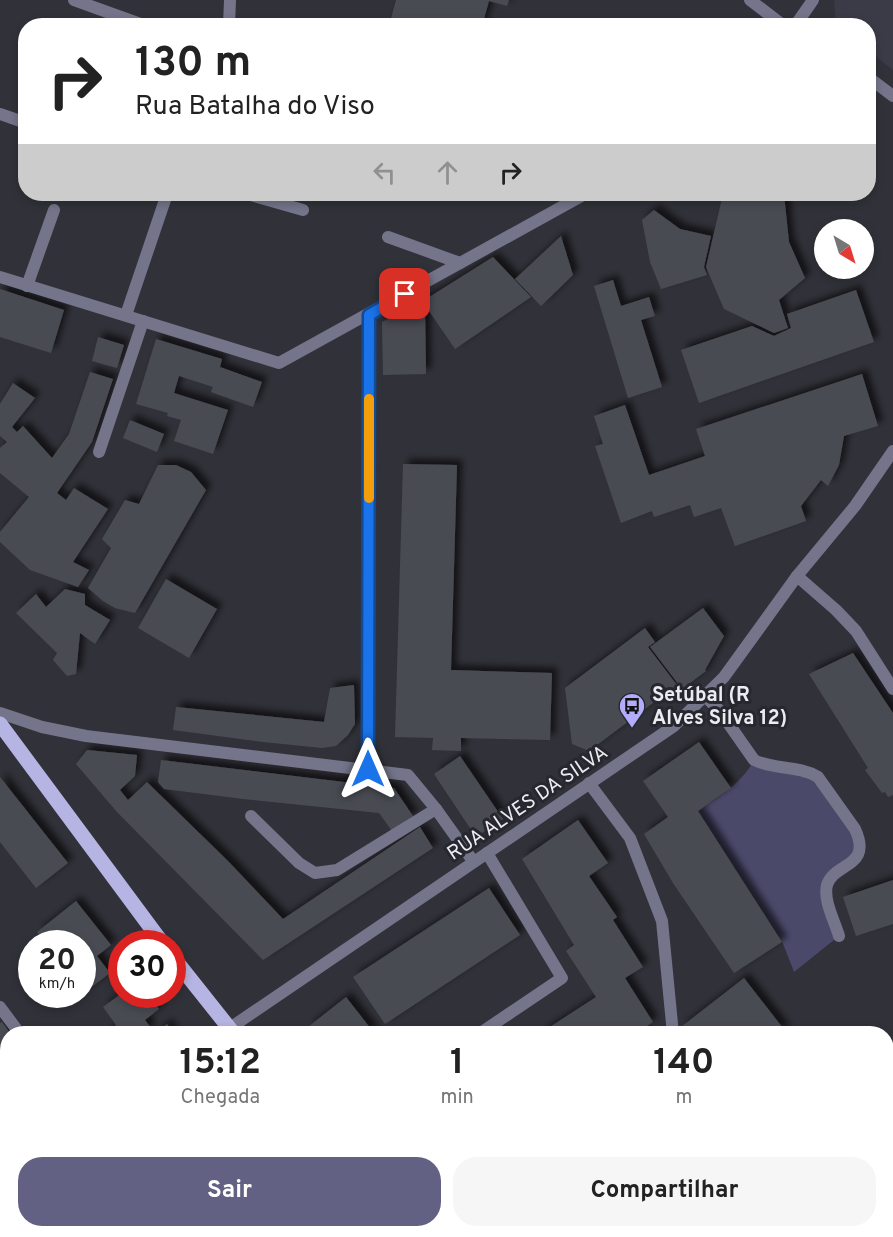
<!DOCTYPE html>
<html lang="pt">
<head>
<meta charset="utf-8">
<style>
  :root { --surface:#fff; --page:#f6f6f6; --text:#222; --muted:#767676; --accent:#626183 }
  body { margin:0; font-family:Overpass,sans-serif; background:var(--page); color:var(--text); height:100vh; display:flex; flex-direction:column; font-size:22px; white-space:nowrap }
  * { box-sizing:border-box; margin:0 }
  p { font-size:20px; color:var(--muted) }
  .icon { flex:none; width:33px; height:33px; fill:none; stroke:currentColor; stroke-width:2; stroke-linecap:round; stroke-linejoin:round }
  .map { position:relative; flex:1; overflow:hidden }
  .details { position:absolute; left:0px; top:1026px; width:894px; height:212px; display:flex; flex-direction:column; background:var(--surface); border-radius:24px 24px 0 0; box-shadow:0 3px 9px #0003 }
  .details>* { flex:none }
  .top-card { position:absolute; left:18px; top:18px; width:858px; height:183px; border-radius:24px; box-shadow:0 3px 9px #0003; background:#fff; color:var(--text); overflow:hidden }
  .needle { width:39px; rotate:142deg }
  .controls { position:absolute; left:814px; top:219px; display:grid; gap:12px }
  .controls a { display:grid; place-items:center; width:60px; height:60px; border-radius:50%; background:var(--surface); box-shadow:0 3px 9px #0003; font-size:30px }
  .speed { position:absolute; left:18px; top:930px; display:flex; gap:12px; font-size:30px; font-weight:700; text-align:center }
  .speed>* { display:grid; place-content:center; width:78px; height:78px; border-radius:50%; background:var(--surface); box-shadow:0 3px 9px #0003; line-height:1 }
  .speed small { font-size:15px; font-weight:400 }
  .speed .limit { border:9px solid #d22; background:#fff; color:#111 }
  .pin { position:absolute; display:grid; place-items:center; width:51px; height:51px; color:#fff; margin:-26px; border-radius:12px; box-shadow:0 3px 9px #0006 }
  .me { position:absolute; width:66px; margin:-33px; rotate:0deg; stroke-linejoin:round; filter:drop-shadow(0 0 4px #0008) }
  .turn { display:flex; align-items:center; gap:21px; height:126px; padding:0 18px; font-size:27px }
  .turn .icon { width:78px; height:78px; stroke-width:2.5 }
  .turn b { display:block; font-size:42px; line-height:51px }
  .lanes { display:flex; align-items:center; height:57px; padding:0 18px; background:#0003; justify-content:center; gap:30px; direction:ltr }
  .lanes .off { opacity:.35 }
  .eta { display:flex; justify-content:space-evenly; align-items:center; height:102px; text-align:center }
  .eta b { font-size:36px; font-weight:700; line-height:42px }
  .button { display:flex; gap:12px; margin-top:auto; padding:12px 18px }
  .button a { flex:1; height:69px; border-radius:24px; background:var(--accent); color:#fff; font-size:24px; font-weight:700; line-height:69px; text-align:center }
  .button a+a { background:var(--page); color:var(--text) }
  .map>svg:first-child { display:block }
</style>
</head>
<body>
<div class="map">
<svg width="893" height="1237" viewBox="0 0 893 1237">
  <defs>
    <filter id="shadow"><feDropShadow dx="5.5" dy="-5.5" stdDeviation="3" flood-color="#0009"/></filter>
  </defs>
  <rect width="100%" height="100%" fill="#313139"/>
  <polygon fill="#3b3b48" points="834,0 893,0 893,70 869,51 868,26 836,25"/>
  <path fill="#4a496a" d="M754,760L818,777L860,848L828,882L839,936L794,972L782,941L698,811C719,797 742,783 754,760Z"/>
  <g fill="#4a4b53" filter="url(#shadow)">
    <polygon points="396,0 509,0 507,6 489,1 482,26 389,26"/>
    <polygon points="723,194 784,194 789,242 805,278 779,300 788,328 774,333 724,309 706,267"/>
    <polygon points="654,210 680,229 711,236 704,267 707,275 661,289 650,262 642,220"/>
    <polygon points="561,236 573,275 541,306 515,279"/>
    <polygon points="493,257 531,297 455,349 425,305 426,374 383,375 382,322 426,299"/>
    <polygon points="613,280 621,306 649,297 655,316 641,320 662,387 628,398 594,286"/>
    <polygon points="0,289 64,310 51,353 0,337"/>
    <polygon points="856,290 874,342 699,403 681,350 752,326 774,336 791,328 787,314"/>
    <polygon points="98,337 124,345 117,368 92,361"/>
    <polygon points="156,339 222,359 220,367 262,382 253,407 211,392 213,387 179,376 174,393 228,410 213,454 174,441 181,420 167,416 168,413 136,404"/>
    <polygon points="90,372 113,379 92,442 57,493 66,500 74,488 108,509 73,562 89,570 78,587 30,570 0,542 0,532 29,497 0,473 0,448 7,442 0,436 0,404 13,383 35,398 12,427 17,432 23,426 52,458 69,434"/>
    <polygon points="862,374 878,426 844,436 839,465 828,486 821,480 801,506 806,521 735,546 721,508 694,517 690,505 654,517 652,511 621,523 595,446 603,444 594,416 625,405 649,475 705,456 696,429"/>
    <polygon points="130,420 164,434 157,452 123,438"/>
    <polygon points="403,464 457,465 451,670 552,673 550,740 461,738 461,751 432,750 433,738 395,737"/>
    <polygon points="158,465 176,465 191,472 206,490 135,613 115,608 103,601 88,588 111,548 102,539 125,500 139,504"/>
    <polygon points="166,579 217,609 189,658 138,628"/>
    <polygon points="65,589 85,594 85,605 110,620 95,644 80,633 76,674 67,676 53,660 57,653 16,613 36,594 46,607"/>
    <polygon points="703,608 724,636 705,670 706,671 682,689 650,647"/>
    <polygon points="645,628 655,642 648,647 677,685 589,751 572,744 565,688"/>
    <polygon points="853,653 893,713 893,795 888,797 885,792 882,793 865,770 868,768 809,674"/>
    <polygon points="354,685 355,724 348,735 336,746 322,748 263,742 173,730 176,707 324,722 330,688"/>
    <polygon points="699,742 731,788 698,811 782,942 734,973 673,883 644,834 668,817 643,781"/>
    <polygon points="87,750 137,755 135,776 120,790 128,800 147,782 228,861 283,919 420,827 433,848 263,960 117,812 76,764"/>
    <polygon points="460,756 503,819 476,837 434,774"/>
    <polygon points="161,760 394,788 413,816 392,831 379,813 243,799 164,789 158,782"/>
    <polygon points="0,777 68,863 36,888 0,842"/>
    <polygon points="578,820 608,863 589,876 617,917 613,920 643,967 625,978 653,1022 635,1034 539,1034 596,997 566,951 574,945 522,859"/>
    <polygon points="893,880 893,924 856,936 843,897"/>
    <polygon points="489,888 520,935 385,1024 353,977"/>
    <polygon points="76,901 111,945 97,956 110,973 85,992 82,989 82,944 46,944 37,932"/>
    <polygon points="744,978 786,1032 686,1034 681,1027"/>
    <polygon points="122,993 148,994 159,1009 145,1020 151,1028 143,1034 108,1034 107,1032 116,1025 103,1007"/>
    <polygon points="346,997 375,1034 314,1034 308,1027"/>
    <polygon points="2,1022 11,1034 8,1034 8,1121 0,1111 0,1023"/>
    <polygon points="167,1024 174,1034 154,1034"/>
    <polygon points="76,1230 147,1230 153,1237 81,1237"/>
    <polygon points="263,1230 305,1230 296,1237 269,1237"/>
    <polygon points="328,1230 338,1230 344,1237 318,1237"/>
    <polygon points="447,1230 506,1230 512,1237 453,1237"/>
    <polygon points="585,1230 678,1230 683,1237 591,1237"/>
    <polygon points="769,1230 841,1230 847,1237 774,1237"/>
  </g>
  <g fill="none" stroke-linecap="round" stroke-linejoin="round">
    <g stroke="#74748a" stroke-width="12">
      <polyline points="251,816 299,863 315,873 337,870 436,809"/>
      <polyline points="0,1007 20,1034"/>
      <polyline points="479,1034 562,978 487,853"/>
      <polyline points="173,1230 178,1237"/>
      <polyline points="557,1230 562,1237"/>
    </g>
    <g stroke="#74748a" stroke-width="12">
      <polyline points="74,0 146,26"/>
      <polyline points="750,0 784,26"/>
      <polyline points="229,26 230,0"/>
      <polyline points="0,114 26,123"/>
      <polyline points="247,194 303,210"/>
      <polyline points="388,237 460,263"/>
      <polyline points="0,277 279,363 585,194"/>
      <polyline points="27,286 54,210"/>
      <polyline points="126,315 167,194"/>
      <polyline points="99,452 143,321"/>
      <polyline points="797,576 836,610 856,631 893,689"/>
      <path d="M706,697L719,710L754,760C774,770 798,765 818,777L855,829C873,868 834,862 827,885C823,900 835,922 839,936"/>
      <polyline points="0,713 42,727 86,736 408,775 436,809 473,861"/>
      <polyline points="368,769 369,314"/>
      <polyline points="589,783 630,838 662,921 673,1034"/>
      <polyline points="0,1162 8,1171"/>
      <polyline points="52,1230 57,1237"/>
      <polyline points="728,1230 733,1237"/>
    </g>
    <g stroke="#74748a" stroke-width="12">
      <polyline points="800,26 797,23 813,0"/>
      <polyline points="868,77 893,96"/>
      <polyline points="230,1028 674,726 724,677 797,576 855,506 893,451"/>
    </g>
    <g stroke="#b5b4e2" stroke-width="15">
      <polyline points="0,724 163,944"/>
      <polyline points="172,956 234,1034"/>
      <polyline points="387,1230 393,1237"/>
    </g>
  </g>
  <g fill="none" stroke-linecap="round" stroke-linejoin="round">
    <g stroke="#114b97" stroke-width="15">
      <polyline id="route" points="368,769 369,315 405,294"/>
    </g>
    <use href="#route" stroke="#1a73e8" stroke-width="10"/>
    <polyline stroke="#f59e0b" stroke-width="10" points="369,498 369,399"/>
  </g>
  <defs>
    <g id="bus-pin" transform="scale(1.35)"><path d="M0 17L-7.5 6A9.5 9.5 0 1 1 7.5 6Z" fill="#b1adfa" stroke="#27272f"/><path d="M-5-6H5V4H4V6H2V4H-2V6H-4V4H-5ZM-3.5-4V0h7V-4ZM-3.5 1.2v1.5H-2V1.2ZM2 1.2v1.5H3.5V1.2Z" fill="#111"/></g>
  </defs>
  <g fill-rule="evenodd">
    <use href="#bus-pin" x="632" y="706"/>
  </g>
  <g text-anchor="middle" stroke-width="6" stroke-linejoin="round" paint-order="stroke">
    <g font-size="20" font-weight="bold" fill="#ebebf1" stroke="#27272f" text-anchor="start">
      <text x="652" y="701">Setúbal (R<tspan x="652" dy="23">Alves Silva 12)</tspan></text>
    </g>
    <g font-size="20" fill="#ebebf1" stroke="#27272f">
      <text transform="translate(527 802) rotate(-34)" y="7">RUA ALVES DA SILVA</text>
    </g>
  </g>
</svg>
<div class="controls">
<a><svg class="needle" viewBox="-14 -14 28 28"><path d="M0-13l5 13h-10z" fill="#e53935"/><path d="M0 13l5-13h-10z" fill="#767676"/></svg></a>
</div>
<div class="speed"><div>20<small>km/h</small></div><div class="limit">30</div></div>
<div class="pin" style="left:405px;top:294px;background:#d93025"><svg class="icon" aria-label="arrive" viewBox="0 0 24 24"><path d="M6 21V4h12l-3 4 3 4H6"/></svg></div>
<svg class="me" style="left:368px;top:769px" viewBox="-20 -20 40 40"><path d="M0-17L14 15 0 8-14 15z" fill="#1a73e8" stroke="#fff" stroke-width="4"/></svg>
<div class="top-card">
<div class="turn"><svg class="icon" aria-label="right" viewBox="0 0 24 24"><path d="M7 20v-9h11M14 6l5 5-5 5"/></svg><div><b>130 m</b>Rua Batalha do Viso</div></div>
<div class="lanes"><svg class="icon off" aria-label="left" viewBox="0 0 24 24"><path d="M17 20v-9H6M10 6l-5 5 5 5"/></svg><svg class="icon off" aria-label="ahead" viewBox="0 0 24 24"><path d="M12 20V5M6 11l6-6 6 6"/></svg><svg class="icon" aria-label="right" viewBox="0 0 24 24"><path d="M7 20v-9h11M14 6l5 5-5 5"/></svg></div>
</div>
<section class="details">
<div class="eta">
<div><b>15:12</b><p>Chegada</p></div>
<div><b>1</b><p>min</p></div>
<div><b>140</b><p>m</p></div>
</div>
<div class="button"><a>Sair</a><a>Compartilhar</a></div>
</section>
</div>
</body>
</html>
